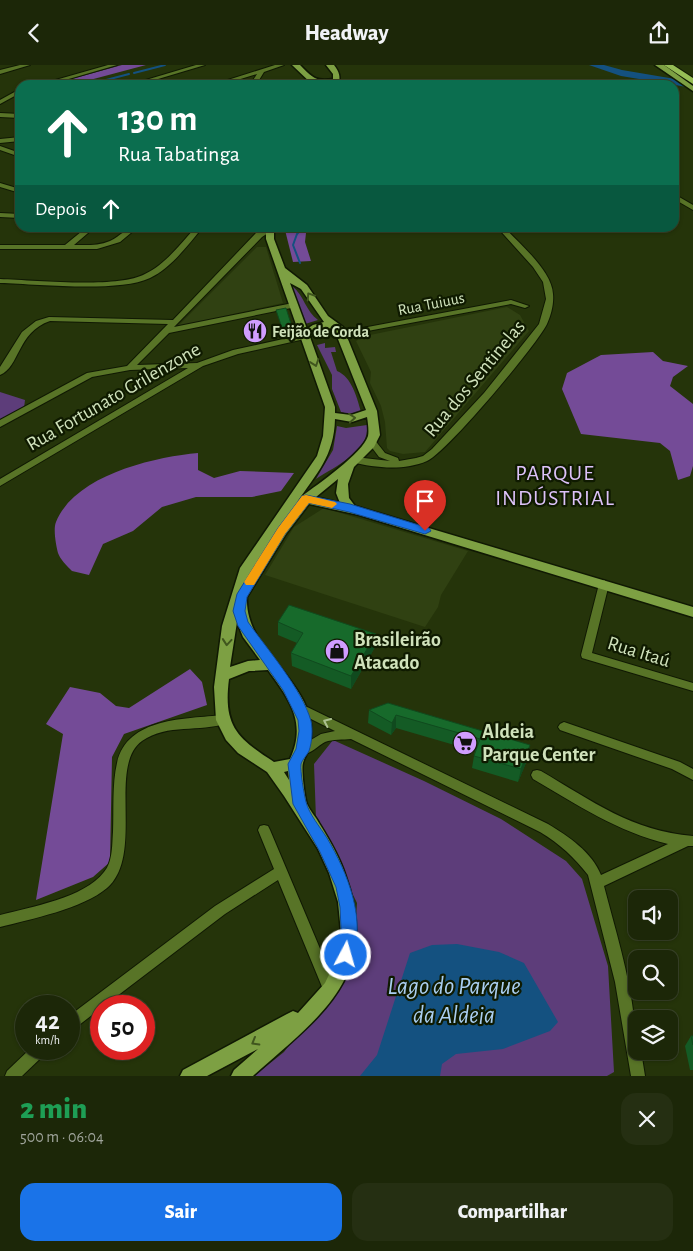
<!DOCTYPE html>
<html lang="pt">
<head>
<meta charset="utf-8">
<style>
  :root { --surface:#1c2708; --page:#252f12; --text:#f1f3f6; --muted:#a0a59c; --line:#3a4429; --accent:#1a73e8 }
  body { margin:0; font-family:"Alegreya Sans",sans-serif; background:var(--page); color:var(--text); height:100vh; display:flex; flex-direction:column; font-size:19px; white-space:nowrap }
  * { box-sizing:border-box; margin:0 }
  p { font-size:16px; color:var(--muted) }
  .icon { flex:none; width:28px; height:28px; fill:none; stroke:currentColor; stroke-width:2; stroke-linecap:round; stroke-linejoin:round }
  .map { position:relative; height:1011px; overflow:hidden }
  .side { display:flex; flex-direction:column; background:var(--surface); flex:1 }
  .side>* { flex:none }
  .top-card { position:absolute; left:15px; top:15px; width:664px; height:152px; border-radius:15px; box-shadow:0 1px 4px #0004,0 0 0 1px var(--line); background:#0b6e4f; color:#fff; overflow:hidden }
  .fabs { position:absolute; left:628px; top:825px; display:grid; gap:10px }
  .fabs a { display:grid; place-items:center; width:50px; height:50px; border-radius:10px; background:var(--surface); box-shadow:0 1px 4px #0004,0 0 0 1px var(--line); font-size:25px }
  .speed { position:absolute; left:15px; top:930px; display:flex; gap:10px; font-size:25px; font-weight:700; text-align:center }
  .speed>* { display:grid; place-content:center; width:65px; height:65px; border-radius:50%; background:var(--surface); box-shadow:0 1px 4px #0004,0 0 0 1px var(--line); line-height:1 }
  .speed small { font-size:12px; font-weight:400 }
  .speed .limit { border:8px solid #d22; background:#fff; color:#111 }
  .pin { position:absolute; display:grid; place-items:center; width:42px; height:42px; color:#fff; margin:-51px -21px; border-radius:50% 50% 50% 0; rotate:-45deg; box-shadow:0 0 5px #0007 }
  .pin .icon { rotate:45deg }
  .me { position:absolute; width:55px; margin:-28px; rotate:6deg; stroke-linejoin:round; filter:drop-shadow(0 0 4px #0008) }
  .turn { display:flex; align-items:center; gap:18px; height:105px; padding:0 20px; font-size:22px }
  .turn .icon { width:65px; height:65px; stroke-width:2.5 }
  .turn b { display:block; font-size:35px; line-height:42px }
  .then { display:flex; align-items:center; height:48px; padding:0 20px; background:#0003; gap:10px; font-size:19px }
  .round { display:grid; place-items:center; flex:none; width:52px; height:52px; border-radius:15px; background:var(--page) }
  .head { display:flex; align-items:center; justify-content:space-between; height:85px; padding:0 20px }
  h1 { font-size:30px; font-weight:800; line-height:38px; color:#1e9e55 }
  .cta { display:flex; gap:10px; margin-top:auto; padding:10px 20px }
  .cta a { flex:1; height:58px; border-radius:15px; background:var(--accent); color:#fff; font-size:20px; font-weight:800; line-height:58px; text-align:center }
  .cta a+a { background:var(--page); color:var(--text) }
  header { display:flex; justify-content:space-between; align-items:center; height:65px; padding:0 20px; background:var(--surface); font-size:22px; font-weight:800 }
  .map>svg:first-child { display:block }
</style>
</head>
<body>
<header><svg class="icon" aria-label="back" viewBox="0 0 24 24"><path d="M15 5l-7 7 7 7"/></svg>Headway<svg class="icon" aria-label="share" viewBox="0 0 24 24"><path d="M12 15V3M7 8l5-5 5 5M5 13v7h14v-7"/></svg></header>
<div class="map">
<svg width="693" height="1011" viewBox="0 0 693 1011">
  <rect width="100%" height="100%" fill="#25340a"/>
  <g fill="#304112">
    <polygon points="257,182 266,182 283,238 178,261"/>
    <polygon points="507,242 520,250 529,266 425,387 403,389 390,386 387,383 385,357 381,341 370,318 371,307 356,276 365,271"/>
    <polygon points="324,443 468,486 441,530 438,542 425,562 265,510 294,462"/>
  </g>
  <g fill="#5d3d7a">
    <path d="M292,221C304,230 306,247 318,255L305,259Z"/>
    <path d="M325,278V283L335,282L336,287H331L337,306C352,312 357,333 361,347L352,350L341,347L332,324V310L317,280Z"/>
    <polygon points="0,327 25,335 24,343 0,356"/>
    <path d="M367,360C370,387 335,401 316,414L333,385L337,361L346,363Z"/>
    <polygon points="333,675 424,716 501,754 566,796 582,814 608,901 614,1007 607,1011 254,1011 284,987 353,896 357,838 316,754 314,699"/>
  </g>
  <g fill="#744b97">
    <polygon points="122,0 146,0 71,20 50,20"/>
    <polygon points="289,162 316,163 306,168 305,177 311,196 293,197 285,165"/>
    <polygon points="653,287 663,296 688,301 673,312 670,321 693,339 693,401 690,411 678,415 670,386 660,378 581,369 562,324 567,308 601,290"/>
    <path d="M198,388V405L214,413L240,406L294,408L281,426L252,432H196L162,442L133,466L103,479L89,510L72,506C67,501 60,494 58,488C56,480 53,464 56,457C75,410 154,392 198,388Z"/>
    <polygon points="190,604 202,617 207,640 124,669 112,692 110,797 93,812 36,835 63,669 46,659 70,622 100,628 116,641 129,643"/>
  </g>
  <polygon fill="#145180" points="457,879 499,887 524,898 558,957 550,966 503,984 456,989 442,999 440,1011 360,1011 377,990 410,888 432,880"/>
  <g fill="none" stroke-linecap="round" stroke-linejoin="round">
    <g stroke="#145180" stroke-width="2">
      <polyline points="134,8 165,0"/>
      <polyline points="87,20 129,9"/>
      <polyline points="300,198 293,180 297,169 303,162"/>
    </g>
    <polygon fill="#145180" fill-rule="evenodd" points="589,0 604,0 622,5 693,17 693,23 621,11"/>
    <g stroke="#101903" stroke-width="2">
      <g id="minor">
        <polygon points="20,0 30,0 0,9 0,5"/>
        <polygon points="108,0 117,0 48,20 38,20"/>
        <polygon points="196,0 205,0 138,20 129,20"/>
        <polygon points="275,0 284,0 264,7 256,20 250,20 257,9 221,20 212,20"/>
        <polygon points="20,24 20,28 0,39 0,35"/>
        <polygon points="0,48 20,49 20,53 0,52"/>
        <polygon points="20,72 20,76 0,78 0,74"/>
        <polygon points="0,81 20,88 20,92 0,85"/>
        <polygon points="0,118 20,124 20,128 0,122"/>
        <polygon points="674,129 693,140 693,145 674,134"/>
        <polygon points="0,148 20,149 20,153 0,152"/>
        <path d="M87,162H95L74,180C86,180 98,181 110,176C121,171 126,162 138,162L120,177L97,184H0V180H65Z"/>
        <path d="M196,162H203C188,180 171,203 150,213C118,228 38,219 0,218V214C34,215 117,224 145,209C166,199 180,179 196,162Z"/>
        <path d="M497,162H504C520,179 552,206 553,229C554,239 551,250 547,259C536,281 447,387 427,396C404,406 375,403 352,397L350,395L352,393L355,392L390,396L379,392L367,376L371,373L374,374L385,388L398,393L399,396L416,393L423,391L432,384L484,328L539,259L546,234L543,217L533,202Z"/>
        <path d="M269,163L273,165L271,166L262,172L174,262L293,238L297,240L296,242L169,268L137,300L197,298L233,285L306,269H309V273L238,289L203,301L0,421V414L188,303L130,305L92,312L0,362V355L87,308L127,301L168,259L50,256C17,267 20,302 0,310V302L22,267L36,256L49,252L173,255L256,168Z"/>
        <polygon points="511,235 529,241 525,243 511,239 341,271 337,269 341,267"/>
        <polygon points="604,515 609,519 592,588 693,618 693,626 582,593 581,590 599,519"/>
        <path d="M301,639L548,759C568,771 592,787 601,810L668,779C618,767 576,739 533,714L531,710L533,706L537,705L541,706C592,736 632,766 693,771V781H688L604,821C618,875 636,930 636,986H641L645,1011H631L615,917L588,810C574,792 560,779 540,767L351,674C343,675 333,674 325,677C317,681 309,692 299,688L297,685L299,682L321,669L335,666L297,647L295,644L297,641Z"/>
        <path d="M223,650L227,652L229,655L227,658C199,668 168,658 142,676C107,701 145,790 107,823C82,844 31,854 0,862V850C31,842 84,833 104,807C113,797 112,779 113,767C114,744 112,720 117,698C127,652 186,654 223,650Z"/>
        <polygon points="564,657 680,697 693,704 693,715 672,704 560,665 558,662 560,659"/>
        <polygon points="264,760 268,761 270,765 337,924 335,929 330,931 325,929 278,815 225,849 104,941 101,941 101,943 74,964 69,966 69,951 215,841 274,804 258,765 260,761"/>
        <polygon points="30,984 47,984 45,989 22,1011 5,1011 7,1006"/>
      </g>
    </g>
    <g stroke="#101903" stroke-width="3">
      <g id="major">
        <path d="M292,0H300C312,12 315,17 333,14V9L326,0H334C340,8 340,11 339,20H331L332,18L313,20Z"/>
        <polygon points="655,0 664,0 693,21 693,26"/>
        <path d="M266,162H274V174L285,203L307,220L328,251L343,262L377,346L380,370L374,382L354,402L348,419L349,433L355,441L693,542V552L359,450L309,439L286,469L247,532C245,576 286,600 304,637C311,652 314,668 309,684C307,689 304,693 303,698C301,704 305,734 307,739C310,746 316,752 319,758C329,774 339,791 345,809C382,911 321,950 253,1011H231L234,1005L258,984L207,1011H180L183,1005L287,949L293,946L298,948L325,918L336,895L341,867L338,837L329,808L318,784L284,731L267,707L238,688L226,675L216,655L214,622L222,561L240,503L317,391L323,371L325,342L266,174ZM290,218L301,224L324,257L313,260L307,264ZM324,263L334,264L366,345L351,350L335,348V342L310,272L316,266ZM367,352C368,358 369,366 368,371C363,388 317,420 302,431L297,437C317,408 334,391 335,354L352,357ZM338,414L336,428L340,438L316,432ZM237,557L243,572L260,595L248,596L230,602ZM268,605C289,634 307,657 290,694L274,697C237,673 223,661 229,614L249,606ZM288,706L289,715L284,707Z"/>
      </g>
    </g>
    <g stroke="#101903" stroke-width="2">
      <polygon id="highway" points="664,0 673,0 693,13 693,19"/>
    </g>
    <use href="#minor" fill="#587427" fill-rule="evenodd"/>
    <use href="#major" fill="#7da043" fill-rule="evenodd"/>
    <use href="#highway" fill="#95bd55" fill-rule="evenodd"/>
  </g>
  <g fill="#145b25">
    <polygon points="20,107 20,122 18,122 16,110"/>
    <polygon points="278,557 376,569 375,582 351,624 292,601 291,588 297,578 278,570"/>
    <polygon points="388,638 528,693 518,717 472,703 474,691 475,686 396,663 391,670 368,658 369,645"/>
    <polygon points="691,971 693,971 693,1005 690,1005 685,981"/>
  </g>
  <g fill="#104a1e">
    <polygon points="291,259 291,262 282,266 282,263"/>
    <polygon points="376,569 375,582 351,624 351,611"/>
    <polygon points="396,650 396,663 391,670 392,658"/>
    <polygon points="530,680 528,693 518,717 521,704"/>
  </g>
  <g fill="#176a2b" stroke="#104a1e">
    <polygon points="20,107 20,112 16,110"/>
    <polygon points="286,243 291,259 282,263 276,245"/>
    <polygon points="289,540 376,569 351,611 291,588 303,568 278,557"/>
    <polygon points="388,638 530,680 521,704 474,691 480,674 396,650 392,658 369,645"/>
    <polygon points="691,971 693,971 693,980"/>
  </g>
  <defs><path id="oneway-chevron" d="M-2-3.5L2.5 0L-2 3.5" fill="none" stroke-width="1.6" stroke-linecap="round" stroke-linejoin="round" transform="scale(1.25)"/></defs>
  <g stroke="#40561e">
    <use href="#oneway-chevron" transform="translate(310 231) rotate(-123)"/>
    <use href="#oneway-chevron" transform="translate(315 298) rotate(71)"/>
    <use href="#oneway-chevron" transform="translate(352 353) rotate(-5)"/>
    <use href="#oneway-chevron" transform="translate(227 577) rotate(95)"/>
    <use href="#oneway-chevron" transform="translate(255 977) rotate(150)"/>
  </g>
  <use stroke="#acc18f" href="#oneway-chevron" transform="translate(327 657) rotate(-155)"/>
  <path fill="#1a73e8" stroke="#114b97" d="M306,430L350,439L429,463L431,466L425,469L349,447L309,438L285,469L247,532L245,546L248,557C267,584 302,624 311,656C313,665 312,677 309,686C307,690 302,695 301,699C300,706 304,729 306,737C309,749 320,762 327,773C347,807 368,856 351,896L346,898L340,896L338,890L341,863L340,842L336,822L320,787L293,739L288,699L296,684L299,666L298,655L283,625L238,561L233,546L237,529L278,463L302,431Z"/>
  <polygon fill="#f59e0b" points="306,430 335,437 337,439 332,443 309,438 285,469 254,520 246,520 244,517 278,463 302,431"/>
  <defs>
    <g id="restaurant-disc" transform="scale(1.25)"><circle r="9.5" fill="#d09dff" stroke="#0f1a00"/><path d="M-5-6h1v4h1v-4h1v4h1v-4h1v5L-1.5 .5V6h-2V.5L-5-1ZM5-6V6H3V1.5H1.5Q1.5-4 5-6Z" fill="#111"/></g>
    <g id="shop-disc" transform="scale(1.25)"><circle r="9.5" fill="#d09dff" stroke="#0f1a00"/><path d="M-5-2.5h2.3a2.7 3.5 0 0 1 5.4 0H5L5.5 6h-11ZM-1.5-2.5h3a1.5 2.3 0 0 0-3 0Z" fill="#111"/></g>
    <g id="supermarket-disc" transform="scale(1.25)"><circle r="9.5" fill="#d09dff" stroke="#0f1a00"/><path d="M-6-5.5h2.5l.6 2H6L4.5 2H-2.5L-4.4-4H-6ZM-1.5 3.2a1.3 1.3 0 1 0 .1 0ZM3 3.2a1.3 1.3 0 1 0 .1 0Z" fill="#111"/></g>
  </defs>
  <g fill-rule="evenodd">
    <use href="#restaurant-disc" x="255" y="266"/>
    <use href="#shop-disc" x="337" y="586"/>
    <use href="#supermarket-disc" x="465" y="678"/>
  </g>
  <g text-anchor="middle" stroke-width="4.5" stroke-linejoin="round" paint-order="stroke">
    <g font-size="16" fill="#d0e2bb" stroke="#0f1a00">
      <text transform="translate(431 238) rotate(-11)" y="6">Rua Tuiuus</text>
    </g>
    <g font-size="16" font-weight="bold" fill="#d0e2bb" stroke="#0f1a00" text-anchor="start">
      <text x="272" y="272">Feijão de Corda</text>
    </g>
    <g font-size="20" fill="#d0e2bb" stroke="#0f1a00">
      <text transform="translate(474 313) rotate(-50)" y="7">Rua dos Sentinelas</text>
      <text transform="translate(113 331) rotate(-30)" y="7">Rua Fortunato Grilenzone</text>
      <text transform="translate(639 586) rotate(17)" y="7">Rua Itaú</text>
    </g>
    <g font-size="20" font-weight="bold" fill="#d0e2bb" stroke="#0f1a00" text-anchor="start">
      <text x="354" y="581">Brasileirão<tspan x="354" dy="23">Atacado</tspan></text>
      <text x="482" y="673">Aldeia<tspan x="482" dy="23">Parque Center</tspan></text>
    </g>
    <g font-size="22" letter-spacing="1" fill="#ddc2f9" stroke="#0f1a00">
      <text x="555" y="415">PARQUE<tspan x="555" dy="25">INDÚSTRIAL</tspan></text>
    </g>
    <g font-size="25" font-style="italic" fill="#aacef0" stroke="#0f1a00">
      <text x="454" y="929">Lago do Parque<tspan x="454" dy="29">da Aldeia</tspan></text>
    </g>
  </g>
</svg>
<div class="fabs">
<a><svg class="icon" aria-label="sound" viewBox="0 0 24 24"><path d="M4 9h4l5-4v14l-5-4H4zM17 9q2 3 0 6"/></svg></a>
<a><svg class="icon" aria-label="search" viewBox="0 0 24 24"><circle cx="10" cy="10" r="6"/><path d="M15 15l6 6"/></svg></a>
<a><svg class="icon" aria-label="layers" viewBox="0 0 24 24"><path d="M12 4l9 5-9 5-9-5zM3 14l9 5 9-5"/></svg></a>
</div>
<div class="speed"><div>42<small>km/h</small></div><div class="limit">50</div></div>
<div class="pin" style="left:425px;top:466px;background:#d93025"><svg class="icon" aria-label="arrive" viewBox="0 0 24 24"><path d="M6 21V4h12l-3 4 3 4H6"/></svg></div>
<svg class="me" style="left:346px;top:890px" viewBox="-20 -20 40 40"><circle r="17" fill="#1a73e8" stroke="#fff" stroke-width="3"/><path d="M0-11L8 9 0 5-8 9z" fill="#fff"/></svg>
<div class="top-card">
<div class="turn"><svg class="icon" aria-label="ahead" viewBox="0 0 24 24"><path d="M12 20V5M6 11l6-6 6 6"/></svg><div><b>130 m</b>Rua Tabatinga</div></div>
<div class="then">Depois<svg class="icon" aria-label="ahead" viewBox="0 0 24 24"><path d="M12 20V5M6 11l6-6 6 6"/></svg></div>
</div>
</div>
<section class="side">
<div class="head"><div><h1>2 min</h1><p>500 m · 06:04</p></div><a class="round"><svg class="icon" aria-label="close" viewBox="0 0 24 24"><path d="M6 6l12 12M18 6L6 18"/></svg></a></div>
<div class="cta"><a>Sair</a><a>Compartilhar</a></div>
</section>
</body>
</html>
